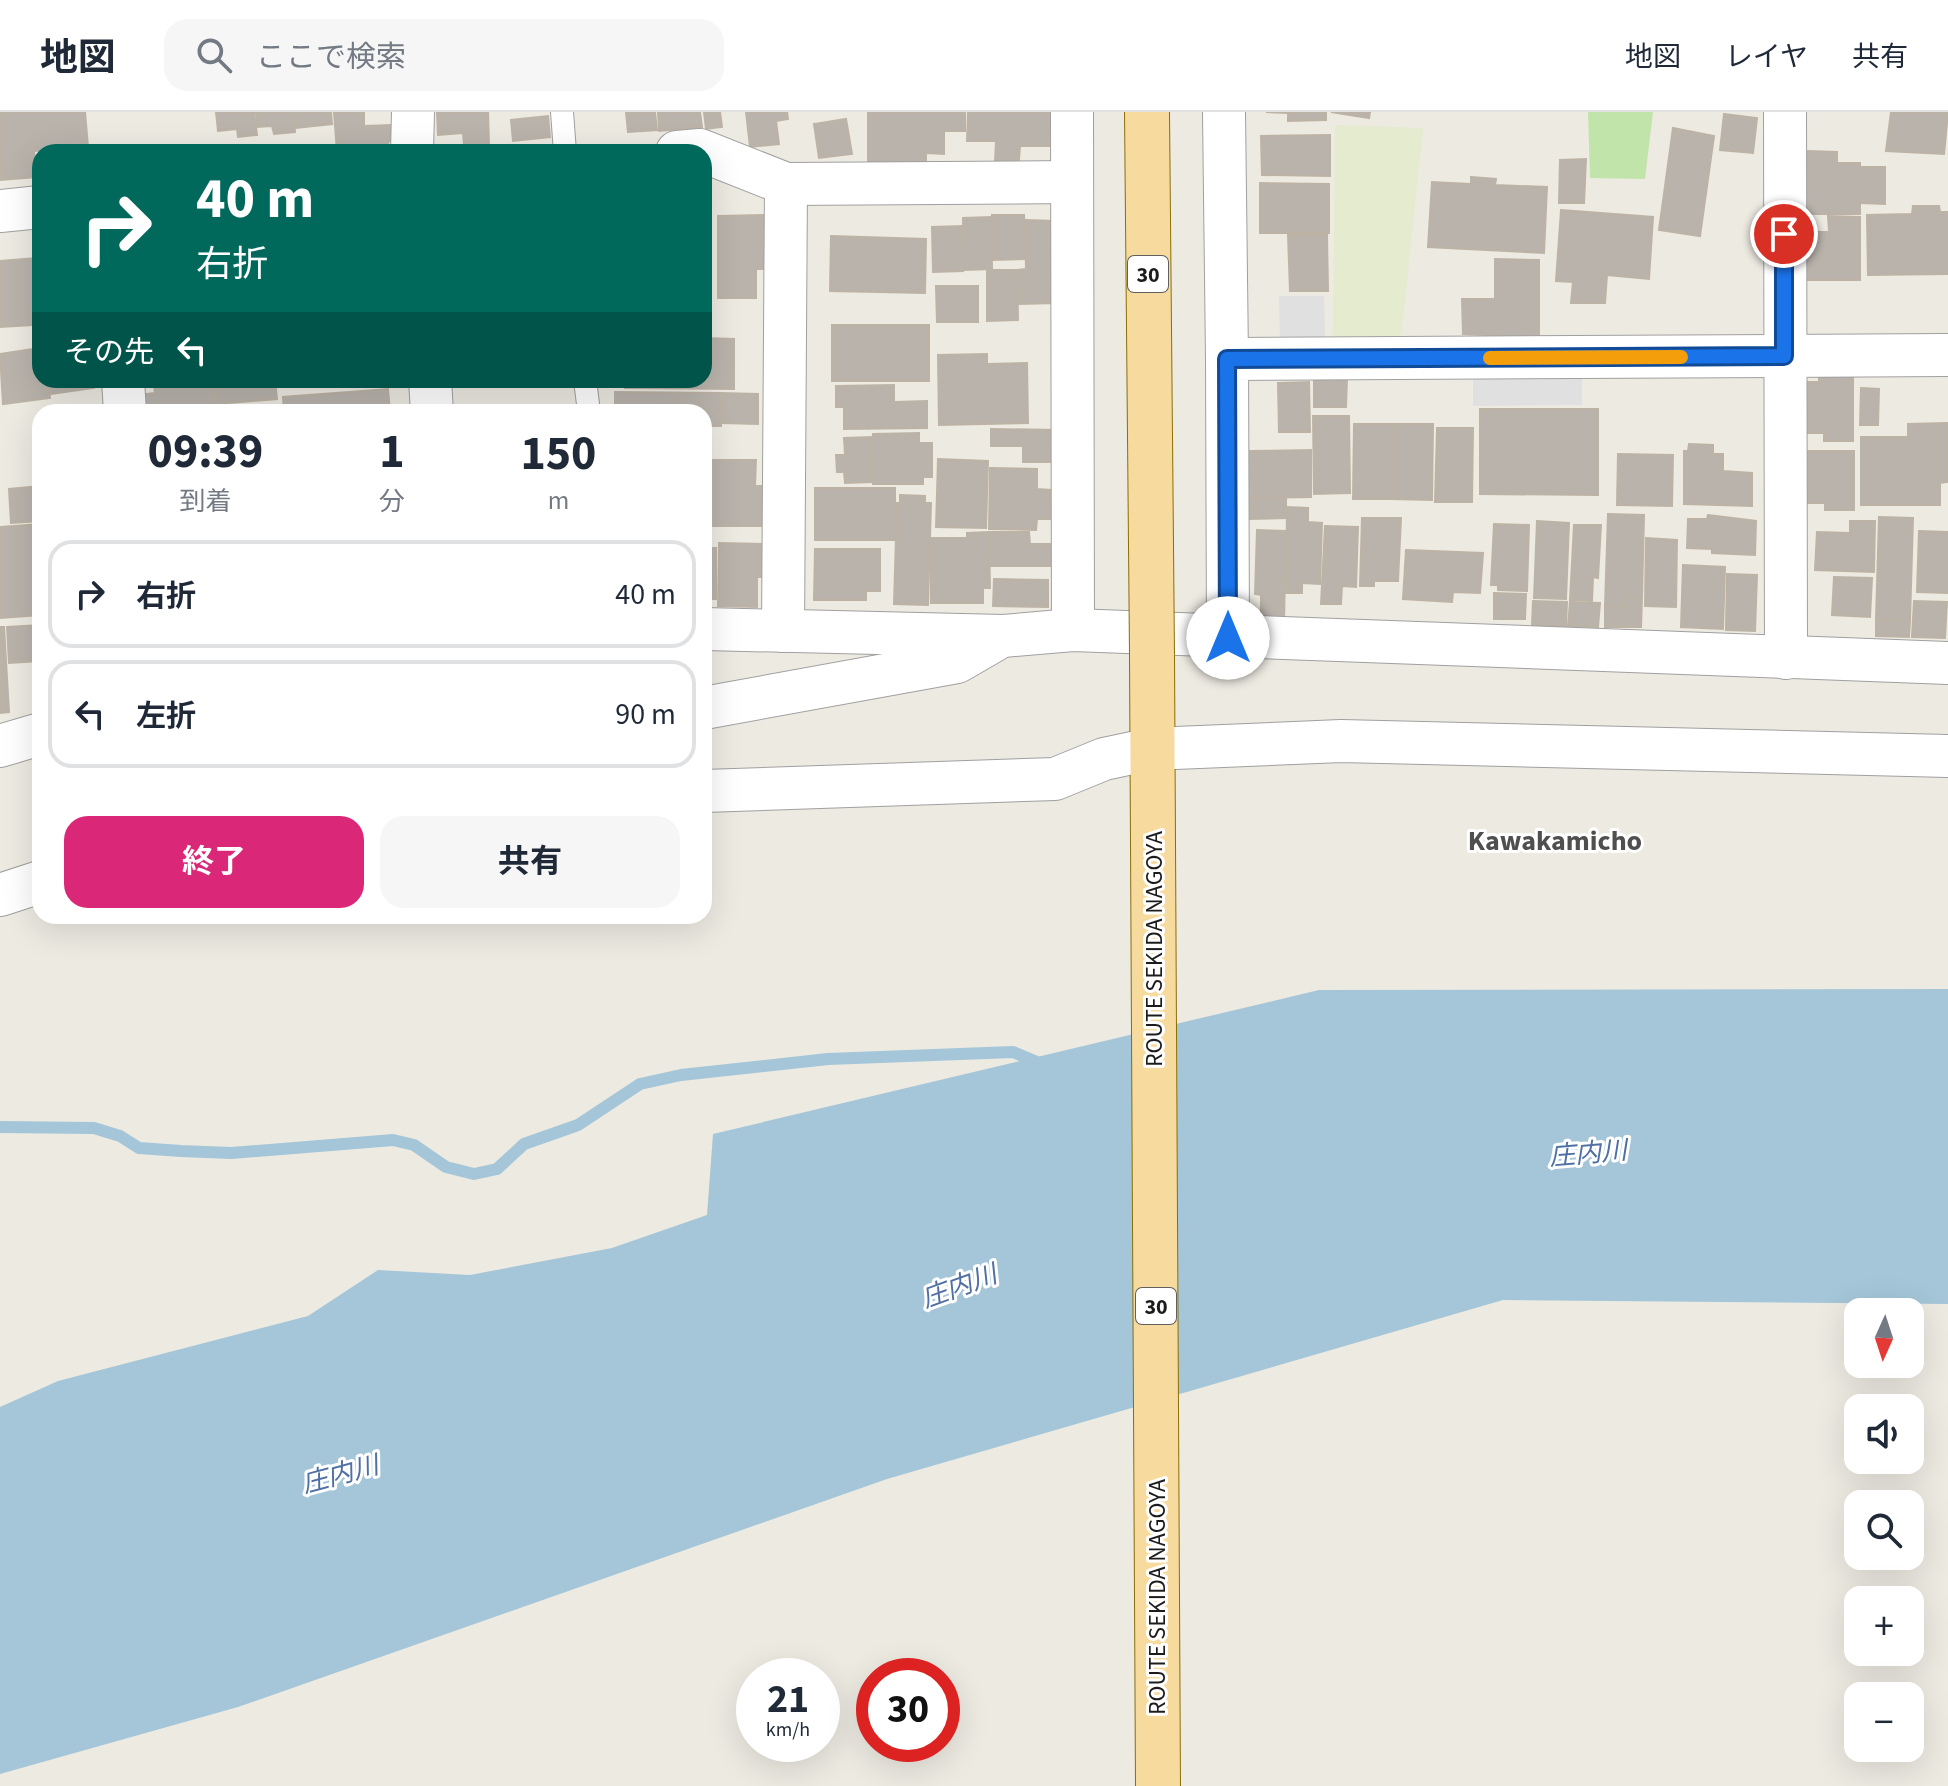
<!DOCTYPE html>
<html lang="ja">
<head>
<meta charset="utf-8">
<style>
  :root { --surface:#fff; --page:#f6f6f7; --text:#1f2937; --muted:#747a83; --line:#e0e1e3; --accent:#db2777 }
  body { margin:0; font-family:"Source Sans 3","Noto Sans JP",sans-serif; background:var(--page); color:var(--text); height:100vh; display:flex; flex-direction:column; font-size:30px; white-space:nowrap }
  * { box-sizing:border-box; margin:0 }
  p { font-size:26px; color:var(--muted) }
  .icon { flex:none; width:44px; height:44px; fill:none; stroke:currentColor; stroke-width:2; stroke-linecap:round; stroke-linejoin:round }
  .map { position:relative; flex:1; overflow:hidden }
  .sheet { position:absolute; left:32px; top:292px; width:680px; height:520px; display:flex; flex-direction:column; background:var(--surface); border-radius:24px; box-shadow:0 8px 32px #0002 }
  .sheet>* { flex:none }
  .hud { position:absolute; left:32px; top:32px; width:680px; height:244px; border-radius:24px; box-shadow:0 8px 32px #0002; background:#00695c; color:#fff; overflow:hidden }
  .needle { width:52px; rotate:183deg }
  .fabs { position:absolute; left:1844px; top:1186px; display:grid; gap:16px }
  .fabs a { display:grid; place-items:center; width:80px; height:80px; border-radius:16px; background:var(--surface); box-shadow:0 8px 32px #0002; font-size:40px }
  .speed { position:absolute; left:736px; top:1546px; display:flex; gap:16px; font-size:40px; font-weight:700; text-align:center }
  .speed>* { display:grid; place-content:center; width:104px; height:104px; border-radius:50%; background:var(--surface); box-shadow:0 8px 32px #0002; line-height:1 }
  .speed small { font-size:20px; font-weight:400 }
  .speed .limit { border:12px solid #d22; background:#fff; color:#111 }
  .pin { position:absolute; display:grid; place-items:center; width:68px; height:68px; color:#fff; margin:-34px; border:4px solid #fff; border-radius:50%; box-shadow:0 2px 8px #0007 }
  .me { position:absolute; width:88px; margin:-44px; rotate:0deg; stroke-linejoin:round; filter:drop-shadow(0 0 6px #0008) }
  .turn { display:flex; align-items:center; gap:28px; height:168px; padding:0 32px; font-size:36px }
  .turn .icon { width:104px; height:104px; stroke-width:2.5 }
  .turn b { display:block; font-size:56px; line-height:68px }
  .then { display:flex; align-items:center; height:76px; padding:0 32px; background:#0003; gap:16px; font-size:30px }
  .eta { display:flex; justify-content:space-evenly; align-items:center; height:136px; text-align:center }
  .eta b { font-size:48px; font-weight:700; line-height:56px }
  .cta { display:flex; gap:16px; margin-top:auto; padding:16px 32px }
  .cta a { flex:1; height:92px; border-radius:24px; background:var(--accent); color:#fff; font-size:32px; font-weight:700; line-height:92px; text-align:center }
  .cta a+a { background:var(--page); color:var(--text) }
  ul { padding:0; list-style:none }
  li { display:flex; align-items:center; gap:24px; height:108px; margin:0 16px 12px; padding:0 16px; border:4px solid var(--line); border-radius:24px }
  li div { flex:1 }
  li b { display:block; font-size:30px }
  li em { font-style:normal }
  header { display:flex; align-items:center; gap:48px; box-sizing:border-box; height:112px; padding:0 40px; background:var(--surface); border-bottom:2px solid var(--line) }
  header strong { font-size:38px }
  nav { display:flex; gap:44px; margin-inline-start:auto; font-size:28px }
  .search { width:560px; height:72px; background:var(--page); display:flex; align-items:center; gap:20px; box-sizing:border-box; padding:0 28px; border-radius:24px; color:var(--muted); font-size:30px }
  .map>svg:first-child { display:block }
</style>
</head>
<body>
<header>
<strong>地図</strong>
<div class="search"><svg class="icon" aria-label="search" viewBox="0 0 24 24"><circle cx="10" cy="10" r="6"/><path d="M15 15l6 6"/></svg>ここで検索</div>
<nav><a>地図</a><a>レイヤ</a><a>共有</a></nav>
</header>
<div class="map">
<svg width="1948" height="1674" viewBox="0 0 1948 1674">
  <rect width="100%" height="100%" fill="#edeae2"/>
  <polygon fill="#e5ebce" points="1335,13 1423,16 1401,227 1333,225"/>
  <polygon fill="#c0e4aa" points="1588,0 1653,0 1645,67 1590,66"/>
  <g fill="#e0e0e0">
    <polygon points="1279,184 1324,184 1325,225 1280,225"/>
    <polygon points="1473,261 1582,261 1582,293 1473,294"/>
  </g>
  <polygon fill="#a4c6d8" points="1948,877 1948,1192 1503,1188 887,1367 238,1595 0,1662 0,1295 58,1269 308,1204 378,1158 470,1163 612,1136 707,1103 713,1022 1319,878"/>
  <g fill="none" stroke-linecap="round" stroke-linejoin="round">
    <polyline stroke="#a4c6d8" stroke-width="12" points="0,1015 94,1016 120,1024 139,1036 181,1039 231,1041 393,1028 414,1033 446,1055 474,1062 497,1057 524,1032 578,1013 640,972 681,963 828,947 1013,940 1044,953"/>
  </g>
  <g fill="#b9b3ac" stroke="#bdb3a5" stroke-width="2">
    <polygon points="0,0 85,0 88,35 34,39 36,65 1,68"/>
    <polygon points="216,0 254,0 257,23 238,25 237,17 218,19"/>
    <polygon points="256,0 293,0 295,20 274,22 272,14 257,15"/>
    <polygon points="294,0 331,0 332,12 296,16"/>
    <polygon points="334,0 364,0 364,14 392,13 392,24 383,40 337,40"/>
    <polygon points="437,0 488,0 489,32 464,33 463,21 438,23"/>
    <polygon points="626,0 655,0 657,18 628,20"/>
    <polygon points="658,0 700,0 702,15 659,19"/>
    <polygon points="704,0 720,0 722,15 706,17"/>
    <polygon points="746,0 787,0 788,7 776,9 779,32 750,35"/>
    <polygon points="868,0 965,0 965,19 944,19 944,42 926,41 926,51 868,52"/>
    <polygon points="968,0 1054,0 1053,34 1020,34 1019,48 995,49 996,29 967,29"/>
    <polygon points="1266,0 1326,0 1326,8 1288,9 1288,1"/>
    <polygon points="1331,0 1370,0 1369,6"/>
    <polygon points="1891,0 1948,0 1944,42 1886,39"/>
    <polygon points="1724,2 1757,6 1753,41 1720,38"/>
    <polygon points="548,4 550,25 513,29 511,8"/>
    <polygon points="846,7 852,42 819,46 814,12"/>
    <polygon points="1673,16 1714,24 1700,124 1659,118"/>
    <polygon points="1330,23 1330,64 1262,63 1261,24"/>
    <polygon points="1808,39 1837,40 1837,51 1860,51 1860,102 1807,102"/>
    <polygon points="1586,47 1584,91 1559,91 1560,48"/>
    <polygon points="1861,55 1885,55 1885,92 1861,91"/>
    <polygon points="1471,65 1496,67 1495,73 1547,75 1544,141 1428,135 1432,70 1471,72"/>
    <polygon points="1260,71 1329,72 1329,121 1260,121"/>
    <polygon points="1913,94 1939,94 1940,100 1948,100 1948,162 1868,163 1867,103 1912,102"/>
    <polygon points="1561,98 1653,105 1649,167 1607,163 1605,191 1571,191 1573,170 1556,169"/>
    <polygon points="765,103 765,157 756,157 756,186 718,186 718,104"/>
    <polygon points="992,103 1024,103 1025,147 993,148"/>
    <polygon points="1828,104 1860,105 1860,168 1807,168 1808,120 1829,120"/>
    <polygon points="991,105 992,157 964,158 963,106"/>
    <polygon points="1025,108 1056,109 1057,191 1019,192 1018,158 1026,157"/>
    <polygon points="962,114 963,159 933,160 932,115"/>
    <polygon points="1288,123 1327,123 1328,179 1290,179"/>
    <polygon points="831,124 926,127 925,181 830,179"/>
    <polygon points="36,146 40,166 40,198 31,199 32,213 0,215 0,149"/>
    <polygon points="1495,147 1539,148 1539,225 1463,222 1462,187 1495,187"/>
    <polygon points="987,158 1017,158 1018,208 987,209"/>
    <polygon points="936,174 978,174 978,210 937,210"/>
    <rect x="832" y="213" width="97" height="56"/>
    <polygon points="704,226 734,227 734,277 625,276 625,268 704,268"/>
    <polygon points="40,236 40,268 48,268 50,286 3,292 0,242"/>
    <polygon points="987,242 987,252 1027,251 1028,311 939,313 938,243"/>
    <polygon points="1853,260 1853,329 1824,329 1824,321 1808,321 1808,270 1819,270 1819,261"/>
    <polygon points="1314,266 1347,266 1346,295 1314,295"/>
    <polygon points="49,268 93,268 94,276 50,282"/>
    <polygon points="153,268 212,268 215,294 140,300 138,283 155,281"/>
    <polygon points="214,268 275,268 277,287 216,292"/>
    <polygon points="1309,270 1310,320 1279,320 1278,271"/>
    <polygon points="894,273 894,290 927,289 927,316 844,317 844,295 836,295 836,274"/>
    <polygon points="1861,276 1879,277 1878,313 1860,313"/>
    <polygon points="388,277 390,300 284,300 283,285"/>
    <polygon points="615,280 721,281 721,314 704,314 704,300 615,300"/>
    <polygon points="721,281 758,282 758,312 721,311"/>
    <polygon points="1480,297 1598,297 1598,383 1480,382"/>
    <polygon points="1313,304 1349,304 1350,381 1314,382"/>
    <polygon points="1947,311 1947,370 1940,371 1940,393 1861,393 1861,325 1908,325 1908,312"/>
    <polygon points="1354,312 1393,312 1392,387 1353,387"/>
    <polygon points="1393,312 1433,312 1432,388 1392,387"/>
    <polygon points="1437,316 1473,316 1472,390 1435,390"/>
    <polygon points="991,317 1058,318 1057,350 1023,350 1023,334 991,334"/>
    <polygon points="919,321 919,331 932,331 932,365 923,365 923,372 873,372 873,322"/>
    <polygon points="35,322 40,322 40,372 38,372"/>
    <polygon points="872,325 873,370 845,371 844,360 837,360 836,343 845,343 844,326"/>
    <polygon points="1689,332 1713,333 1713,342 1723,342 1723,359 1752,361 1752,394 1684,392 1684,339 1688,339"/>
    <polygon points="1311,338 1311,385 1250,386 1250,339"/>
    <polygon points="1807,339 1854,339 1854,398 1825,398 1825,391 1807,391"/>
    <polygon points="1618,342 1673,343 1672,394 1617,393"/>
    <polygon points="938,347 988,349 986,416 936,415"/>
    <polygon points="712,348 756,348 755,374 768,374 767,414 712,414"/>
    <polygon points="990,356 1037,357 1037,377 1051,378 1050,407 1037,407 1036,418 989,417"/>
    <rect x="704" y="363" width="5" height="50"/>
    <polygon points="40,374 40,409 11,411 9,377"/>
    <rect x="815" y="376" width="80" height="52"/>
    <polygon points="900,383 925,384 925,391 931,391 928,493 894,492 897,391 900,391"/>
    <polygon points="1250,386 1286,386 1286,406 1250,407"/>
    <polygon points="1287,395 1308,396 1308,410 1322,411 1320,472 1302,471 1302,481 1286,481"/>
    <polygon points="1608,402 1644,403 1642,486 1624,485 1624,495 1605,494"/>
    <polygon points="1708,403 1756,409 1755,443 1712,441 1712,437 1687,436 1688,407 1707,407"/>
    <polygon points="1879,405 1913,406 1910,509 1876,508"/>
    <polygon points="1362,406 1401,406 1398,469 1374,469 1374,474 1360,474"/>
    <polygon points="1537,409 1569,411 1566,487 1534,486"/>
    <polygon points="1850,409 1875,409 1874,460 1815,458 1817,420 1850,421"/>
    <polygon points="40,412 40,503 0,506 0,415"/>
    <polygon points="1494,412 1529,413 1527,479 1498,478 1498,473 1491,473"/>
    <polygon points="1574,413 1601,413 1598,466 1593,465 1592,489 1570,488"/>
    <polygon points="1325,414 1358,415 1356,475 1342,474 1341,492 1321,492"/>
    <polygon points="1257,418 1286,419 1284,510 1261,508 1261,483 1255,482"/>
    <polygon points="1919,419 1948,420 1948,481 1917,480"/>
    <polygon points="989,420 990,476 983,476 983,491 931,491 931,426 967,426 967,421"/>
    <polygon points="990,420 1029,420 1030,432 1058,432 1058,454 990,454"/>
    <polygon points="1646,426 1677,428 1676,495 1645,494"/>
    <polygon points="719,431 767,432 766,465 757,465 757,495 718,494"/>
    <rect x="704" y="436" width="12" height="51"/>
    <polygon points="815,437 880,437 880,479 866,479 866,488 814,488"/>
    <polygon points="1406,438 1483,441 1480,481 1453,480 1452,490 1403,487"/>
    <polygon points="1683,453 1725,455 1723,517 1681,515"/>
    <polygon points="1727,462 1757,463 1755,519 1726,518"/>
    <polygon points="1834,465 1872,466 1870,505 1832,503"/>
    <polygon points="994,467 1048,468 1048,495 993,494"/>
    <polygon points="1494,481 1526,482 1525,507 1494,507"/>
    <polygon points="1624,485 1642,486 1641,515 1605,515 1605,494 1624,495"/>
    <polygon points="1533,489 1567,490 1566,515 1532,514"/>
    <polygon points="1914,489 1947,490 1945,526 1912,525"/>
    <polygon points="1570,490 1600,491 1598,515 1568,514"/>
    <polygon points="1876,508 1910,509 1909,525 1876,524"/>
    <polygon points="40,513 40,549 9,551 7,515"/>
    <polygon points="0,515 4,515 9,600 0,601"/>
  </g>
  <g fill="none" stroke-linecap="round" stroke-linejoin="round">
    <g stroke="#a0a0a0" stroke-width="24">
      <g id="service">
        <polyline points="562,0 565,40"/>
        <polyline points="585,268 589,300"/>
      </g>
    </g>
    <g stroke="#a0a0a0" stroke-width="44">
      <g id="minor">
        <polyline points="1072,0 1073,518"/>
        <polyline points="1224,0 1227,247"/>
        <polyline points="1785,0 1786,546"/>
        <polyline points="412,40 413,0"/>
        <polyline points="677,40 700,38 786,72 1072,70"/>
        <polyline points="0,99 40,95"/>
        <polyline points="123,268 125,300"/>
        <polyline points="430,268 432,300"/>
        <polyline points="704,517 1003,524 1073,518 1948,551"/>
        <polyline points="783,519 786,72"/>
        <polyline points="1228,526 1227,247 1948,243"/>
        <polyline points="704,596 957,550 995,528"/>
        <polyline points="0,634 40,622"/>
        <polyline points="704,679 1055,667 1104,647 1151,637 1341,629 1948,644"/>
        <polyline points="0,783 40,770"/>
      </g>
    </g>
    <g stroke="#8a6f09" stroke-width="46">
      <g id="primary">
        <polyline points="1147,0 1150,324"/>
        <polyline points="1152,543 1158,1674"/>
      </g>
    </g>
    <use href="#service" stroke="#fff" stroke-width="22"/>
    <use href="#minor" stroke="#fff" stroke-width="42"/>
    <use href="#primary" stroke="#f6da9e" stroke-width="44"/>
    <g stroke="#8a6f09" stroke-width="46" stroke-linecap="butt">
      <polyline id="primary-bridge" points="1150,324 1152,543"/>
    </g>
    <use href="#primary-bridge" stroke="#f6da9e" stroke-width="44"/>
  </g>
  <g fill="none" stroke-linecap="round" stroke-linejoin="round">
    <g stroke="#114b97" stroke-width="20">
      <polyline id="route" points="1228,526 1227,247 1784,244 1784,122"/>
    </g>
    <use href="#route" stroke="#1a73e8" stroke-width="14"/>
    <polyline stroke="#f59e0b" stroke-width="14" points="1490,246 1681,245"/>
  </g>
  <g text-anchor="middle" stroke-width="6" stroke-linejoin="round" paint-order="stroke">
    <g fill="#fff" stroke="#606060" stroke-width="2">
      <rect x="1128" y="144" width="40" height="36" rx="6"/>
      <rect x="1136" y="1176" width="40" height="36" rx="6"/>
    </g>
    <g font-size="22" font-weight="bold" fill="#1c1c1c">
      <text x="1148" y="170">30</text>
      <text x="1156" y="1202">30</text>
    </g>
    <g font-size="24" fill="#1c1c1c" stroke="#fff">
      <text transform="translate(1154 837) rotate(-90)" y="8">ROUTE SEKIDA NAGOYA</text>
      <text transform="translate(1157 1485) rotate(-90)" y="8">ROUTE SEKIDA NAGOYA</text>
    </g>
    <g font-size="26" font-style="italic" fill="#4f6fa5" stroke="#fff">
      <text transform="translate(1588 1041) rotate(-5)" y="9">庄内川</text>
      <text transform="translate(959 1174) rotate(-20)" y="9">庄内川</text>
      <text transform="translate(340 1362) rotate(-15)" y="9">庄内川</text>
    </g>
    <g font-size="28" font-weight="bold" fill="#4f4f4f" stroke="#fff">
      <text x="1555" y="738">Kawakamicho</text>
    </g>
  </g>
</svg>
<div class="fabs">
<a><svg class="needle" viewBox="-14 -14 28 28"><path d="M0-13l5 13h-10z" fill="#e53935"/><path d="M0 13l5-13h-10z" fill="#747a83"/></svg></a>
<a><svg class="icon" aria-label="sound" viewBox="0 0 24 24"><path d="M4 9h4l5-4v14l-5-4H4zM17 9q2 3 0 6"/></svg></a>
<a><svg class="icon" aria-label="search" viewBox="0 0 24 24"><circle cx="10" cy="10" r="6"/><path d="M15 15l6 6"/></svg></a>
<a>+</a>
<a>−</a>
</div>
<div class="speed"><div>21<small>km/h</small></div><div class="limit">30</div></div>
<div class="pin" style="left:1784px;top:122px;background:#d93025"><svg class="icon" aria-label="arrive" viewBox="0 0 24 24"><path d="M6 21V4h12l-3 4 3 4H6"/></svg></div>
<svg class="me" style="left:1228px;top:526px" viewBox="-20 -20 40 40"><circle r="19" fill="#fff"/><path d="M0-13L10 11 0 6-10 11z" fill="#1a73e8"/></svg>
<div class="hud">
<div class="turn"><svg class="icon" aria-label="right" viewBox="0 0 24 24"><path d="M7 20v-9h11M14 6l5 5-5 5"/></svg><div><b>40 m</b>右折</div></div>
<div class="then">その先<svg class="icon" aria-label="left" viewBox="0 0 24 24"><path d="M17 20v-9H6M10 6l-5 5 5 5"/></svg></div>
</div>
<section class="sheet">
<div class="eta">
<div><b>09:39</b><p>到着</p></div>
<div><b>1</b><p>分</p></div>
<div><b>150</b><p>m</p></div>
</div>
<ul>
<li><svg class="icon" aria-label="right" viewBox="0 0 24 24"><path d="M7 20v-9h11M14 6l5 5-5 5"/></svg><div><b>右折</b></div><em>40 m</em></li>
<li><svg class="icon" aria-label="left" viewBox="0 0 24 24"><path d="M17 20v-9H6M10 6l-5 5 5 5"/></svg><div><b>左折</b></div><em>90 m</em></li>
</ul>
<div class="cta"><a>終了</a><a>共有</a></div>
</section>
</div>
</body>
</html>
